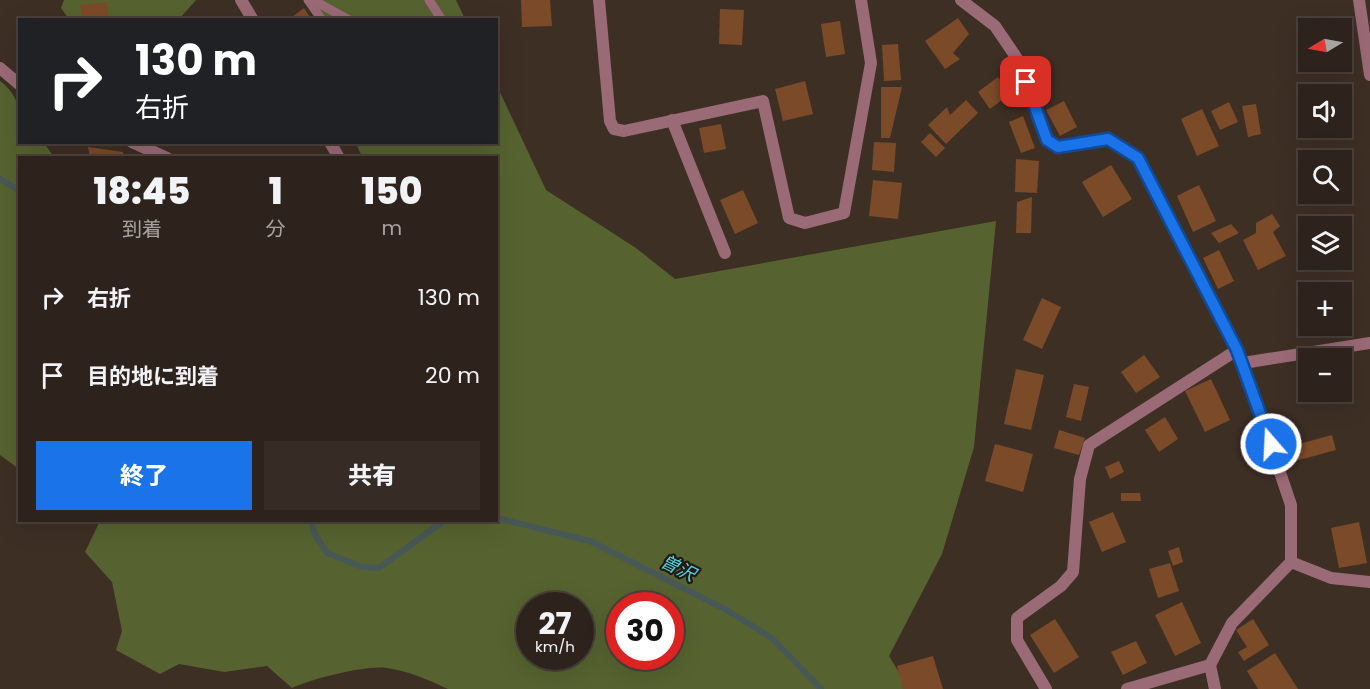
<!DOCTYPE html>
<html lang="ja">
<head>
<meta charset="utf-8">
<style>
  :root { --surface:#2e231c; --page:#362b25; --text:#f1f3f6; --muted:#a7a4a3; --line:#49403b; --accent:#1a73e8 }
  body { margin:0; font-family:Poppins,"Noto Sans JP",sans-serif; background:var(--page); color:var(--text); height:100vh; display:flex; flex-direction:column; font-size:22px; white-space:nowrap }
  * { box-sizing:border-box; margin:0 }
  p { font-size:20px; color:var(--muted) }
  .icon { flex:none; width:33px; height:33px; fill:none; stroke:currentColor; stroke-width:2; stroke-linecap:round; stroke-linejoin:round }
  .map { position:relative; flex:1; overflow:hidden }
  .side { position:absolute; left:18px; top:156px; width:480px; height:366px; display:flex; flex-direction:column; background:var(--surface); border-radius:0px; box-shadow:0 6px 24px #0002,0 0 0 2px var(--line) }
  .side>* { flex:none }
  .guide { position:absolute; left:18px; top:18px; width:480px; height:126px; border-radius:0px; box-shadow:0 6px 24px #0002,0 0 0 2px var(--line); background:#202124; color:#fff; overflow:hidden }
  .needle { width:39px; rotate:260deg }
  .tools { position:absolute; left:1298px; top:18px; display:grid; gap:12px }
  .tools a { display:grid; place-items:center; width:54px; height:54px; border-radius:0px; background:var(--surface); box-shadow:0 6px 24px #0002,0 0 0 2px var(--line); font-size:30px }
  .speed { position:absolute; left:516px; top:592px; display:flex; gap:12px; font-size:30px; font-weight:700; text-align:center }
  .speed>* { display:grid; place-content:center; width:78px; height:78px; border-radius:50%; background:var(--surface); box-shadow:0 6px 24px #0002,0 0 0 2px var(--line); line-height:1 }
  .speed small { font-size:15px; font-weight:400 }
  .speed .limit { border:9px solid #d22; background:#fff; color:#111 }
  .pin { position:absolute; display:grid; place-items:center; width:51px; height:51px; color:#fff; margin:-26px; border-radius:12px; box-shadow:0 3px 9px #0006 }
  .me { position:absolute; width:66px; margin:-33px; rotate:341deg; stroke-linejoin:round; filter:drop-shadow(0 0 4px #0008) }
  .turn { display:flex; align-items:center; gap:21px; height:126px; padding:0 18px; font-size:27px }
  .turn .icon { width:78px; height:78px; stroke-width:2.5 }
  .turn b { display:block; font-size:42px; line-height:51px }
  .eta { display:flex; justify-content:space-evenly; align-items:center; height:102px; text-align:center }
  .eta b { font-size:36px; font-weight:800; line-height:42px }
  .primary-button { display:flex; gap:12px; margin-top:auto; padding:12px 18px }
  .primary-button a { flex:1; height:69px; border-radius:0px; background:var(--accent); color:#fff; font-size:24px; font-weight:800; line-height:69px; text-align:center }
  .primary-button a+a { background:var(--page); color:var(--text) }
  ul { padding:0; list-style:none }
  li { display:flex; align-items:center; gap:18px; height:78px; padding:0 18px }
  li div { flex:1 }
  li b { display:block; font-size:22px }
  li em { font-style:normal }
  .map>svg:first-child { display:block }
</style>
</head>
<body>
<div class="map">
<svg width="1370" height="689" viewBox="0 0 1370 689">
  <rect width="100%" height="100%" fill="#3e2f25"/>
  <g fill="#566330" fill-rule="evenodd">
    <polygon points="64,0 196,0 179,19 69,19 61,8"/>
    <polygon points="314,0 456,0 465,19 319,19"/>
    <path d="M0,81C22,97 20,117 20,142L44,143L54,157L20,158L19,469L0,455Z"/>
    <path d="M497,86L546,190L636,248L675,279L996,221L974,447L942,554L889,656L909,689H448C429,680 408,671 387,668C365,665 312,679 292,688L267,666L224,672L179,664L160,674L116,650L122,631L112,582L85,552L100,521L496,520V420L499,418L496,414V158L362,157L356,143L496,142ZM530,606H580V657H530ZM620,606H670V657H620Z"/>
  </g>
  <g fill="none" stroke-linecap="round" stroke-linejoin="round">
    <g stroke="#485857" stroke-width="6">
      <polyline points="0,179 20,191"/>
      <polyline points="496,518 590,541 725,609 772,638 821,689"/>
      <polyline points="311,520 314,533 327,553 362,567 379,568 445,520"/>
    </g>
  </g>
  <g fill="#7b4a28">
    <polygon points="521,0 550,0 552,26 522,27"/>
    <polygon points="107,2 109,20 82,20 80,5"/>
    <polygon points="304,8 312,20 288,20"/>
    <polygon points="720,9 744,10 742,45 719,44"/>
    <polygon points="958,18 969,34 953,53 960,59 945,69 925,41"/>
    <polygon points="840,21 845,54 826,57 821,24"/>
    <polygon points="898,44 901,80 884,81 882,45"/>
    <polygon points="998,77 1010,94 990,109 978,92"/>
    <polygon points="805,81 813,114 783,121 775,89"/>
    <polygon points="881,87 902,87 890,138 881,138"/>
    <polygon points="966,100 978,113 946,144 928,125 947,107 950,115"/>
    <polygon points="1064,101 1077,127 1060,136 1046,110"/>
    <polygon points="1229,102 1238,122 1220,130 1211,111"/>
    <polygon points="1256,104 1261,134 1248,137 1242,106"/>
    <polygon points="1202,109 1219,146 1197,156 1181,119"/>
    <polygon points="1023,116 1035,148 1021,153 1009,122"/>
    <polygon points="721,124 726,149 704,153 699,128"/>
    <polygon points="930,133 945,148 936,157 921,142"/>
    <polygon points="874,142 896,143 894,172 872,170"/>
    <polygon points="88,147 123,152 123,158 90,158"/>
    <polygon points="1016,159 1039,161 1037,193 1015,192"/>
    <polygon points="1111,165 1132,199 1103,217 1082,182"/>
    <polygon points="873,180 902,183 898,219 869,216"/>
    <polygon points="1199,185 1216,221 1193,232 1177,196"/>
    <polygon points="743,190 758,223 735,234 720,200"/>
    <polygon points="1032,197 1031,233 1016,233 1017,202"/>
    <polygon points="1272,214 1280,226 1273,232 1286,256 1258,270 1243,240 1256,233 1256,223"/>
    <polygon points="1231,224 1239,233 1219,243 1211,233"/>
    <polygon points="1219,250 1234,281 1218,289 1203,258"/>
    <polygon points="1042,298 1061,307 1042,349 1023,340"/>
    <polygon points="1144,355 1160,377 1136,393 1121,372"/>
    <polygon points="1016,369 1044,375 1031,430 1004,424"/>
    <polygon points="1211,379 1230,420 1205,432 1185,391"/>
    <polygon points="1074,384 1089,387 1081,421 1066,417"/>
    <polygon points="1165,417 1178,439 1159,452 1145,430"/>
    <polygon points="1059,430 1085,438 1079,455 1054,448"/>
    <polygon points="1332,435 1336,450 1288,463 1284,448"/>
    <polygon points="995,444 1033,454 1023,492 985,481"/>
    <polygon points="1119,461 1124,472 1110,479 1105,467"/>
    <polygon points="1121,493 1140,493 1141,501 1121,501"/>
    <polygon points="1113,512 1126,542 1102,552 1089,522"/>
    <polygon points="1359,522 1367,563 1339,568 1331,528"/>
    <polygon points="1179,547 1183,562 1173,566 1168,551"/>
    <polygon points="1170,563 1179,591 1158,598 1149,569"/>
    <polygon points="1182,602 1201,643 1175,656 1155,615"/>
    <polygon points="1055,619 1079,657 1054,673 1030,635"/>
    <polygon points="1253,619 1269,645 1244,661 1238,652 1247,647 1236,630"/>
    <polygon points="1136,641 1147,663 1123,675 1111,652"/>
    <polygon points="1275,653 1298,689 1258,689 1247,671"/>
    <polygon points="933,656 943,689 903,689 897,666"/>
  </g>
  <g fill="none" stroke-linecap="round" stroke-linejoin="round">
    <g stroke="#9a6a76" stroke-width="9">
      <polyline points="308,0 322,20"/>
      <polyline points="313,0 349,20"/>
      <polyline points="429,0 442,20"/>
    </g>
    <g stroke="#9a6a76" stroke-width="12">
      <polyline points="241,0 253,20"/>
      <polyline points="599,0 610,121 614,129 624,131 763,101 789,218 805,223 844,213 871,63 861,0"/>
      <polyline points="961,0 995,26 1020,63 1047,139 1058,147 1108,139 1139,158 1243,363 1291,505 1291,562 1232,623 1210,665 1127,689"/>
      <polyline points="1359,0 1370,75"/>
      <polyline points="0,68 20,85"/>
      <polyline points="672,120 725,253"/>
      <polyline points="132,142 167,158"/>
      <polyline points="330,142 339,158"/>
      <polyline points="1243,363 1370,343"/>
      <polyline points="1291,562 1331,578 1370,582"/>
      <polyline points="1210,665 1215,689"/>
      <polyline points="1046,689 1017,640 1017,618 1061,586 1073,572 1080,479 1089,445 1237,350"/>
    </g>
  </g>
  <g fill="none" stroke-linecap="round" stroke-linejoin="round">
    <g stroke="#114b97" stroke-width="15">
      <polyline id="route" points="1026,82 1047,140 1058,147 1108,139 1138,158 1237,350 1271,444"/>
    </g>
    <use href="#route" stroke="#1a73e8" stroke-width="10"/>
  </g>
  <g text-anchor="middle" stroke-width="4.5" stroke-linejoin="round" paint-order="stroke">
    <g font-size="18" font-style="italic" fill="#55d5df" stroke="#201914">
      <text transform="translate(678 568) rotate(26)" y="6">曽沢</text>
    </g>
  </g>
</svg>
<div class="tools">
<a><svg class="needle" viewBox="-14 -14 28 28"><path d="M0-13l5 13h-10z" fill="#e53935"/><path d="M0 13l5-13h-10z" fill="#a7a4a3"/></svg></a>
<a><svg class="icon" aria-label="sound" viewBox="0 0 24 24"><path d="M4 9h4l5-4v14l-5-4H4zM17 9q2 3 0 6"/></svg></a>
<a><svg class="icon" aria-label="search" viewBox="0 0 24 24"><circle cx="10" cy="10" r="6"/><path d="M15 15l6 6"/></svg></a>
<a><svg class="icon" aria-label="layers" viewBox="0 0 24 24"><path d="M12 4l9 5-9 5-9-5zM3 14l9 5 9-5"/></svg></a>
<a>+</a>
<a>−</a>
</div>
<div class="speed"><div>27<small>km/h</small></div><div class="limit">30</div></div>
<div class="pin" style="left:1026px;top:82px;background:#d93025"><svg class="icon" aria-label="arrive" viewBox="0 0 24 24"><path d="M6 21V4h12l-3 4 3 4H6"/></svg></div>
<svg class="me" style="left:1271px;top:444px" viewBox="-20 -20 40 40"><circle r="17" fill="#1a73e8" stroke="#fff" stroke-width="3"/><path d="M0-11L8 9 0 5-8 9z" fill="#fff"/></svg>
<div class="guide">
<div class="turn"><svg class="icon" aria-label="right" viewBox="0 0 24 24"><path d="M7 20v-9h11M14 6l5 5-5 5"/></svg><div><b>130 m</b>右折</div></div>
</div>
<section class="side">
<div class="eta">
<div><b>18:45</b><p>到着</p></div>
<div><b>1</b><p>分</p></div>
<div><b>150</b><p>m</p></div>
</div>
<ul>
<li><svg class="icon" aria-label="right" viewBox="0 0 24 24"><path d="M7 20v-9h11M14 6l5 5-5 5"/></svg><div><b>右折</b></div><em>130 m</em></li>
<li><svg class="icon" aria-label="arrive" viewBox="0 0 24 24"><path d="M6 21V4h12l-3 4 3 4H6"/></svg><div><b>目的地に到着</b></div><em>20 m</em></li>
</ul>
<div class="primary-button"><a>終了</a><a>共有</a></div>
</section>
</div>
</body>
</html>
